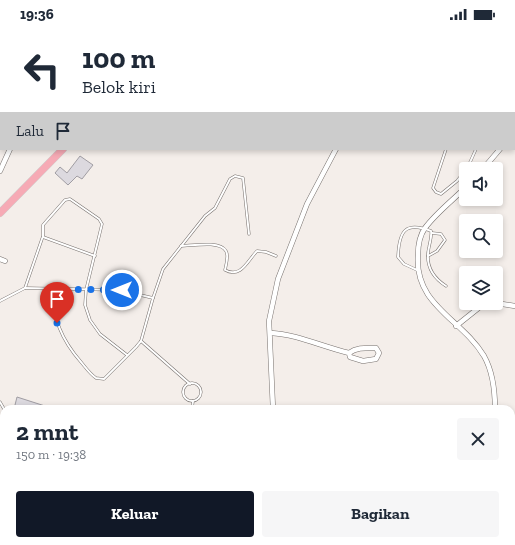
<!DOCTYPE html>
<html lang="id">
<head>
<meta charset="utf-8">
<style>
  :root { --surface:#fff; --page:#f6f6f7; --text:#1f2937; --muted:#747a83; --accent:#111827 }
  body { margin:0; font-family:"Zilla Slab",serif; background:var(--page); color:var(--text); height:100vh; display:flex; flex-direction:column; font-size:15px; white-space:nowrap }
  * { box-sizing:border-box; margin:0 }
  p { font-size:13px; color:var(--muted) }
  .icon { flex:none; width:22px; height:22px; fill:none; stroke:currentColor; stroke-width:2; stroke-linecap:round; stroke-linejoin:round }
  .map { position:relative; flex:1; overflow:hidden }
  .details { position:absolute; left:0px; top:377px; width:515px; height:140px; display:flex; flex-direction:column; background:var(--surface); border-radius:12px 12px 0 0; box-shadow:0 2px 6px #0003 }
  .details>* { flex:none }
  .top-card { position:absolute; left:0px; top:0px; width:515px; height:122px; box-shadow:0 2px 6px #0003; background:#fff; color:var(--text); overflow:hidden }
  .buttons { position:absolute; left:459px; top:134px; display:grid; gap:8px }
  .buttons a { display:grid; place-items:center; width:44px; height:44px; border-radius:4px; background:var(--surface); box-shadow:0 2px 6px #0003; font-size:20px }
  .pin { position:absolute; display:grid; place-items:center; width:34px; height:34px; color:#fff; margin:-41px -17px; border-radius:50% 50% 50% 0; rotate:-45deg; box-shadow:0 0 4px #0007 }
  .pin .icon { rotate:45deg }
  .me { position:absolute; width:44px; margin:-22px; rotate:270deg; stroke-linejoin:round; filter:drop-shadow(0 0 3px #0008) }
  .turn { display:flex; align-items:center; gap:14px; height:84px; padding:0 16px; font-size:18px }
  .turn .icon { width:52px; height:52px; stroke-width:2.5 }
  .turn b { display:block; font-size:28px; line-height:34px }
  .then { display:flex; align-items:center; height:38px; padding:0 16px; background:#0003; gap:8px; font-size:15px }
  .round { display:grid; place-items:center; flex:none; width:42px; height:42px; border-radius:4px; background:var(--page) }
  .summary { display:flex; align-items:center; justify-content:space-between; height:68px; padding:0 16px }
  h1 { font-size:24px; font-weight:800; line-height:30px }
  .primary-button { display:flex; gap:8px; margin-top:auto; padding:8px 16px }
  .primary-button a { flex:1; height:46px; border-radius:4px; background:var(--accent); color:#fff; font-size:16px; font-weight:800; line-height:46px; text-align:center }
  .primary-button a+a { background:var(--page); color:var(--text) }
  .status { display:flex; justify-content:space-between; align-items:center; height:28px; padding:0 20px; background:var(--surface); direction:ltr }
  .status svg { height:11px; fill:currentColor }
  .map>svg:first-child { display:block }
</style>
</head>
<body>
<div class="status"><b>19:36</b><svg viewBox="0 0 49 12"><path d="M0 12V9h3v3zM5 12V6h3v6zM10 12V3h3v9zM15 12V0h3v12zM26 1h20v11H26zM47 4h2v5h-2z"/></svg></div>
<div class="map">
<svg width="515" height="517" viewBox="0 0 515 517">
  <rect width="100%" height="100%" fill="#f4eeea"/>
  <g fill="#9be2b6">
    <polygon points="515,490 515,517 499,517 501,513 511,513 511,497"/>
    <polygon points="122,513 184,513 181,517 120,517"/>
  </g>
  <g fill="#dcd9df" stroke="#a09da3">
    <polygon points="80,128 93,137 82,151 77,148 68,157 55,145 60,139 67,145"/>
    <polygon points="17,369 45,378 44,381 14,381"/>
    <polygon points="0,444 4,445 4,464 0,463"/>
  </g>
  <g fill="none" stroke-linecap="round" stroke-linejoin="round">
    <g stroke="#77716e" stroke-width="3">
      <g id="lane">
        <polyline points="514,79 515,80"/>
        <polyline points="446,121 433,160 436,164 441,166 457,153 466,142"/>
        <polyline points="467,141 476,121"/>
        <polyline points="43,209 95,228"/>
        <path d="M181,218C191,218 220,212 226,223C229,228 226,237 225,242C241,251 248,232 257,223L266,224L276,228"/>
        <polyline points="428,228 437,223 445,212 441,206 432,205"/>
        <path d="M417,242L404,236L398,229C399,203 405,193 431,203C432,208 430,214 429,219C425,236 432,249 446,258"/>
        <polyline points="25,260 43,208 43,197 65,172 70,171 99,191 102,196 86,262 85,277 90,292 100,306 127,327"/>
        <path d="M50,261C55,292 60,310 81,334C86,340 90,346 96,350L104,351L136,319L141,313"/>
        <polyline points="153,270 141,313 190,356"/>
        <polyline points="0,273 25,260 119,262 153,270 163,241 205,188 215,180 230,151 235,148 243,150 249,206"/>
        <circle cx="192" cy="364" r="9"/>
        <polyline points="0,374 4,381"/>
        <polyline points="192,381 193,373"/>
        <polyline points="0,401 4,383"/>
        <polyline points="0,428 4,430"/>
        <polyline points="0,441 4,443"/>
        <polyline points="4,498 2,503 4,506"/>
        <polyline points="13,513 19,517"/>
        <polyline points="102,513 103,517"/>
        <polyline points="188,517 190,513"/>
      </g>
    </g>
    <g stroke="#77716e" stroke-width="5.5">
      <g id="street">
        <polyline points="140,0 141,1"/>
        <polyline points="498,0 499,1"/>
        <polyline points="65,1 66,0"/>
        <polyline points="434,1 438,0"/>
        <polyline points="514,12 515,13"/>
        <polyline points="0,50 1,50"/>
        <polyline points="514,103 515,102"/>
        <polyline points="0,104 1,102"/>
        <polyline points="483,141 500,121"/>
        <polyline points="0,143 10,121"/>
        <path d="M466,159C453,172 436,185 425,200C420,207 418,218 418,227C414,277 462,291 484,328C493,344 495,363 495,381"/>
        <polyline points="0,231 5,233"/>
        <polyline points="496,275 515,278"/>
        <polyline points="456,298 481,278 492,275"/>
        <path d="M271,305C296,306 323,319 349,325L350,329L363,333L376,331L379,325L376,320C366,320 357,319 349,325"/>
        <polyline points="273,381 269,293 278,251 307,176 336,121"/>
        <polyline points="511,479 515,483"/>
      </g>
    </g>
    <g stroke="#cdcccc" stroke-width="8">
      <g id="primary">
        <polyline points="154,1 155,0"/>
        <polyline points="0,185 63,121"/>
      </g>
    </g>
    <use href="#lane" stroke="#fff" stroke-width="2"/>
    <use href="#street" stroke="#fff" stroke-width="4.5"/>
    <use href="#primary" stroke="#f6aab5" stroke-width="7"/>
  </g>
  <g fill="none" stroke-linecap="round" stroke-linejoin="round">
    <polyline stroke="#1a73e8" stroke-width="7" stroke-dasharray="0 12.6" points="57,295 50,261 122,262"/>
  </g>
</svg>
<div class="buttons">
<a><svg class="icon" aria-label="sound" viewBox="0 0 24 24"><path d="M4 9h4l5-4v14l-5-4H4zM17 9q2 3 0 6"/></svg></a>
<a><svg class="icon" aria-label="search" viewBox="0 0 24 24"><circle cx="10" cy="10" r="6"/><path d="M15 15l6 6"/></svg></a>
<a><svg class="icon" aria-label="layers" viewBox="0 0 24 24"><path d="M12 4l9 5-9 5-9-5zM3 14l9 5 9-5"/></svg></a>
</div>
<div class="pin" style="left:57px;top:295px;background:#d93025"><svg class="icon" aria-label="arrive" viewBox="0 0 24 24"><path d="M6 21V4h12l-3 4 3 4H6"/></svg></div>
<svg class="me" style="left:122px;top:262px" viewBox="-20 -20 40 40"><circle r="17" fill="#1a73e8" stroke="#fff" stroke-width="3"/><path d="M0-11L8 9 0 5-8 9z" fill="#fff"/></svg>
<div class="top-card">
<div class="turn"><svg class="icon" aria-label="left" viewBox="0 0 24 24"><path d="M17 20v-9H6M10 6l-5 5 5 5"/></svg><div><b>100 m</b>Belok kiri</div></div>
<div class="then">Lalu<svg class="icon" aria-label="arrive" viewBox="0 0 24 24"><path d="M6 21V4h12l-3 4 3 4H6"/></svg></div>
</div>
<section class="details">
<div class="summary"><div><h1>2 mnt</h1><p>150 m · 19:38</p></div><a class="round"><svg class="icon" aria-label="close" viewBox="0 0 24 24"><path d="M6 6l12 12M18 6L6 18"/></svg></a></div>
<div class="primary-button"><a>Keluar</a><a>Bagikan</a></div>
</section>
</div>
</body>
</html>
